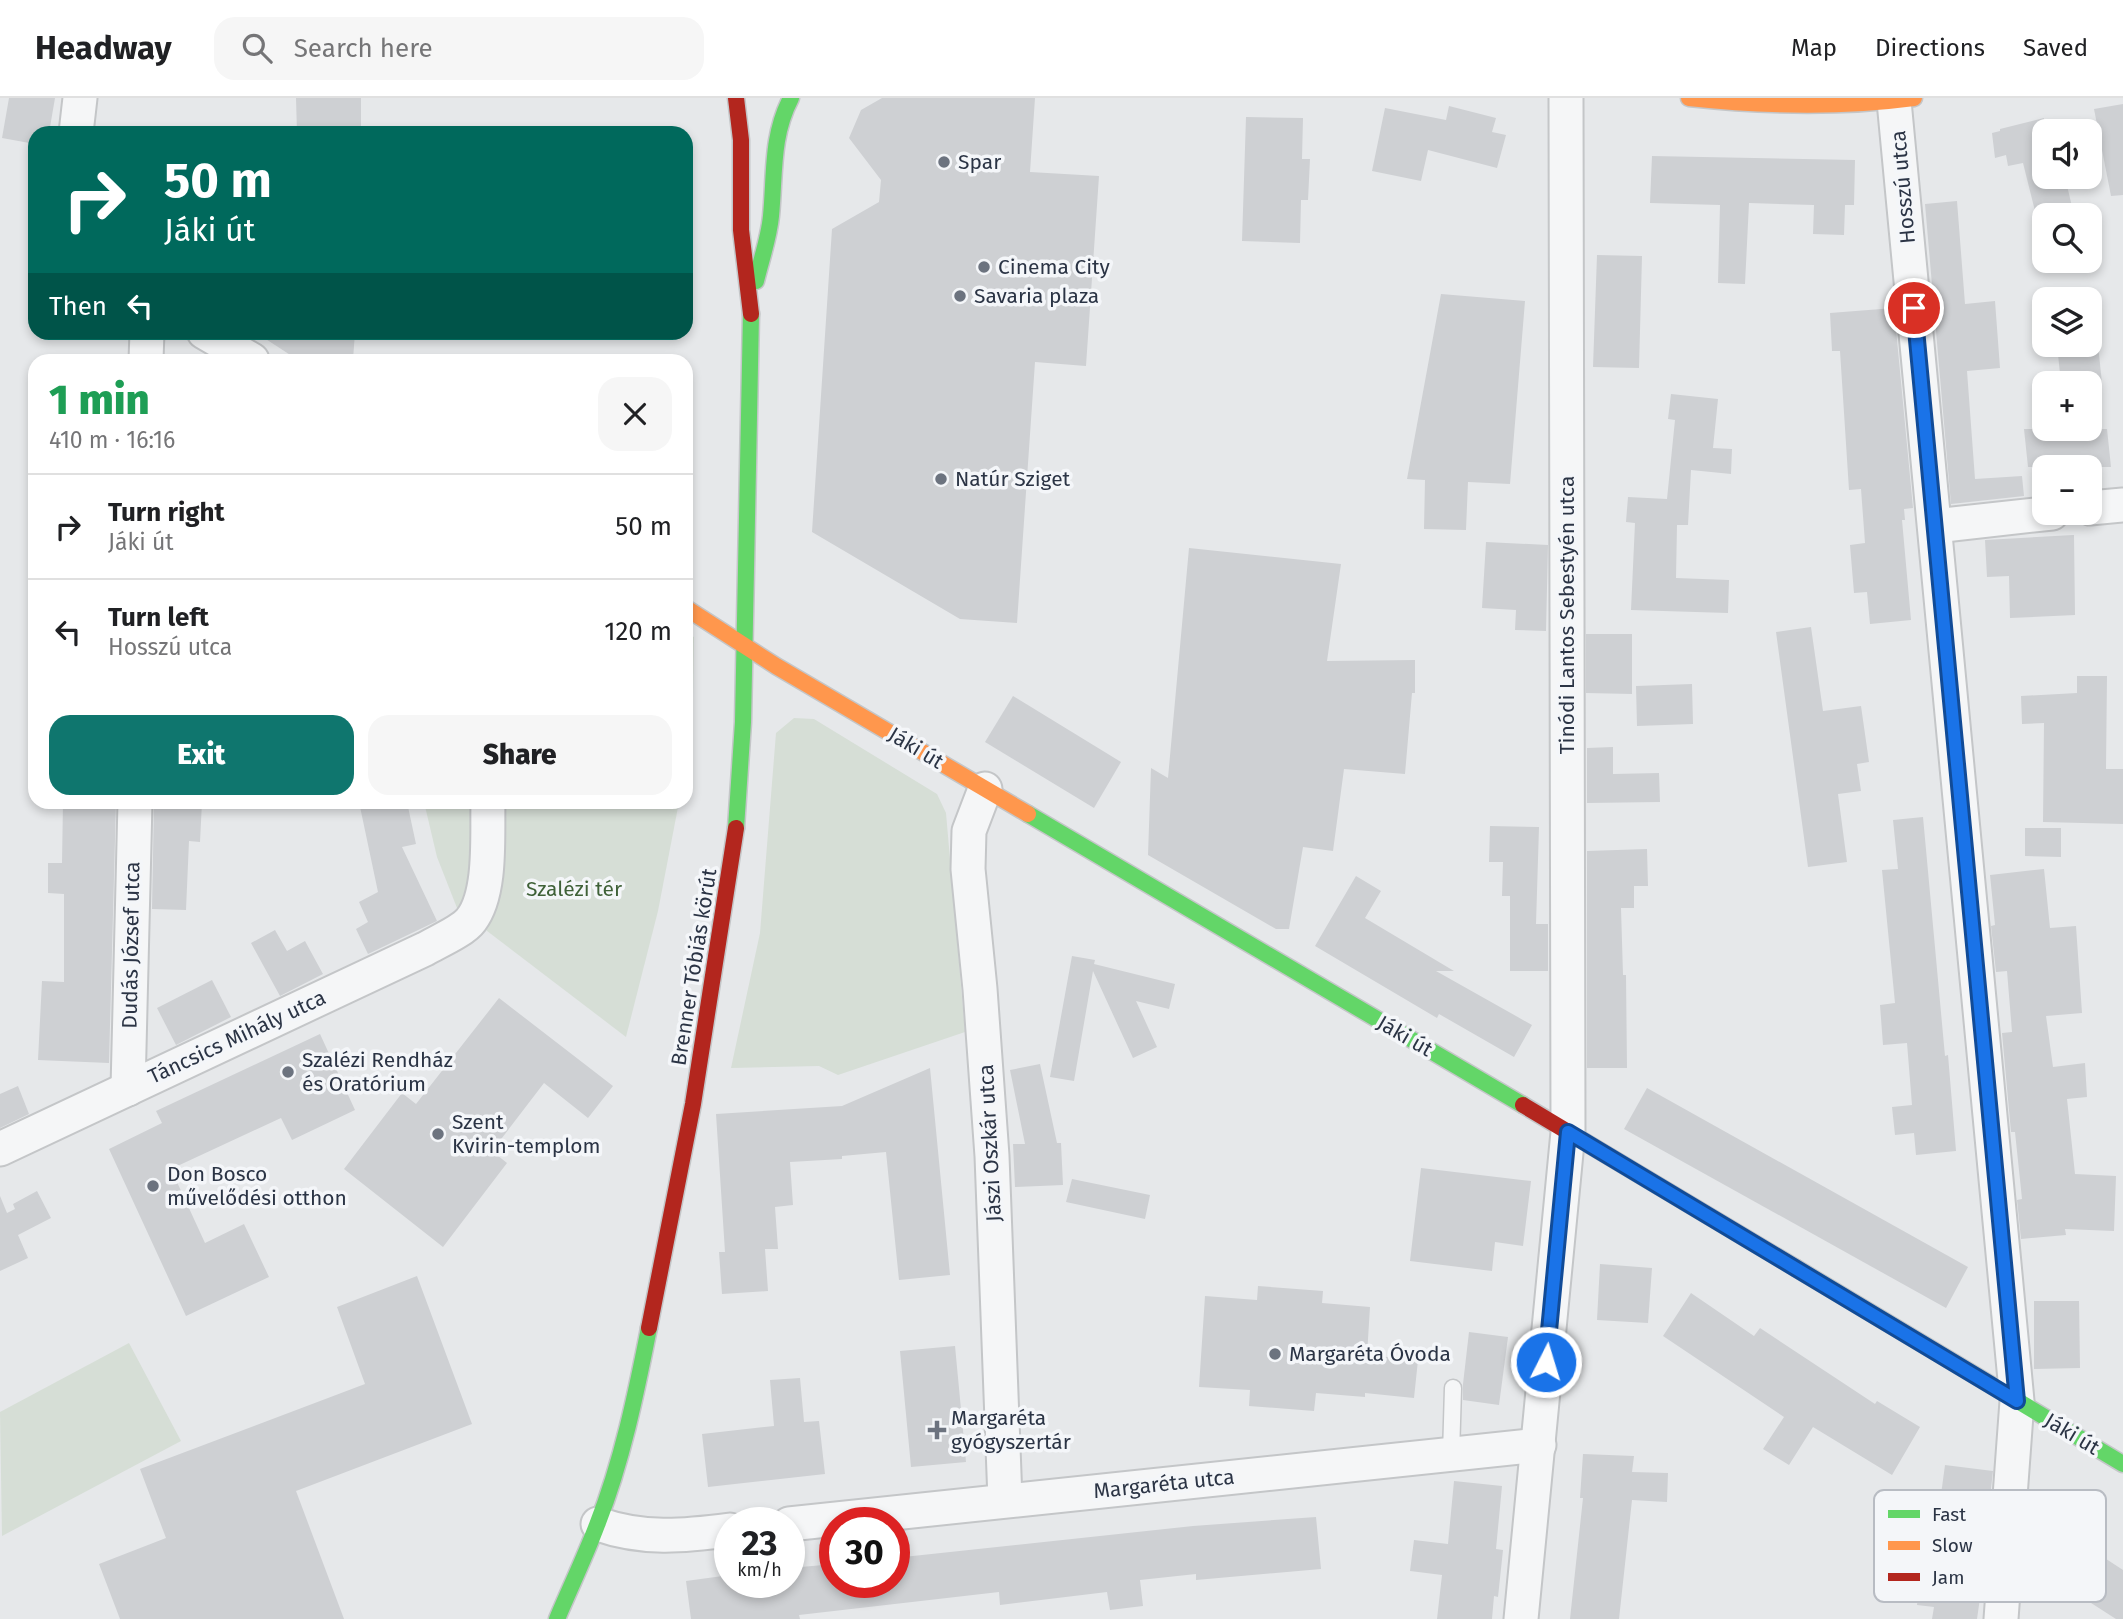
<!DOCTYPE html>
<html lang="en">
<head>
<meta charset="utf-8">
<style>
  :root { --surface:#fff; --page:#f6f6f6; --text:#202124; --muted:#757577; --line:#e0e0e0; --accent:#0f766e }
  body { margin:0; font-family:"Fira Sans",sans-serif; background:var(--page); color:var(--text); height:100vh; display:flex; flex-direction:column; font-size:26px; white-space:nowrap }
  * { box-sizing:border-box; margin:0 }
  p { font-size:23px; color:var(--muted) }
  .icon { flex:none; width:38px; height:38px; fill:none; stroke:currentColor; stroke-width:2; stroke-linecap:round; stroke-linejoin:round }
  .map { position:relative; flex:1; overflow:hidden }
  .side { position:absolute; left:28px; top:256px; width:665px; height:455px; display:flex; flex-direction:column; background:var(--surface); border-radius:21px; box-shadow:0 4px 10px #0003 }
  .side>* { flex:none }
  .guide { position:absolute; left:28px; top:28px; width:665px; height:214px; border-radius:21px; box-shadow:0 4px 10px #0003; background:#00695c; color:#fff; overflow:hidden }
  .fabs { position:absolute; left:2032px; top:21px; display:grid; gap:14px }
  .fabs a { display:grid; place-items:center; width:70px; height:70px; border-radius:14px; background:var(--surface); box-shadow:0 4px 10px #0003; font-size:35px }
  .speed { position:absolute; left:714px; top:1409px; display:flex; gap:14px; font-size:35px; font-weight:700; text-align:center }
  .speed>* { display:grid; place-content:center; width:91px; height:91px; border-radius:50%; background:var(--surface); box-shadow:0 4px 10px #0003; line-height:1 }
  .speed small { font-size:18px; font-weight:400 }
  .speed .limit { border:10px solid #d22; background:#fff; color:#111 }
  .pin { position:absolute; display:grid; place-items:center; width:60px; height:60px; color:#fff; margin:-30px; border:4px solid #fff; border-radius:50%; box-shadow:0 2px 7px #0007 }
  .me { position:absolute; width:77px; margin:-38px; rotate:5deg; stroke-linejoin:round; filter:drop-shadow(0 0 5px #0008) }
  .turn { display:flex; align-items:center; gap:24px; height:147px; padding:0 21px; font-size:32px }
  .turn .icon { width:91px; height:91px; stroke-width:2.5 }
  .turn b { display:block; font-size:49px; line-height:60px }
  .then { display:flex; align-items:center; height:66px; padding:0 21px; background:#0003; gap:14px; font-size:26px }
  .round { display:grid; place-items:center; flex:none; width:74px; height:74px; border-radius:21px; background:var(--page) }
  .head { display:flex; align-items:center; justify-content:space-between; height:119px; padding:0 21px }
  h1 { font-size:42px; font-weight:800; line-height:52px; color:#1e9e55 }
  .primary-button { display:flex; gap:14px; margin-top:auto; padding:14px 21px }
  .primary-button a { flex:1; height:80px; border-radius:21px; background:var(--accent); color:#fff; font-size:28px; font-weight:800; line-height:80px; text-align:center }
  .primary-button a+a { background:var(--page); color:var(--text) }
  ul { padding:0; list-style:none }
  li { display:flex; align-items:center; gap:21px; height:105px; padding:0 21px; border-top:2px solid var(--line) }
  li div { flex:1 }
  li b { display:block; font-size:26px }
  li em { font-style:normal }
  header { display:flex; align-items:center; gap:42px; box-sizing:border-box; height:98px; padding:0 35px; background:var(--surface); border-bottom:2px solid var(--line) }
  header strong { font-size:33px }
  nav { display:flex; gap:38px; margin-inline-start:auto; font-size:24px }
  .search { width:490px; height:63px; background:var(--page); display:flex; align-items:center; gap:18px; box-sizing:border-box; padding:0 24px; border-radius:21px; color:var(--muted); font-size:26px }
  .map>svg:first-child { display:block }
</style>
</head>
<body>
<header>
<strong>Headway</strong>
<div class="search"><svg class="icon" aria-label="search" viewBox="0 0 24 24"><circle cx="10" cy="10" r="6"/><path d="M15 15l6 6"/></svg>Search here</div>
<nav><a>Map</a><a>Directions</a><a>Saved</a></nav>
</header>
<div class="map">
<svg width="2123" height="1521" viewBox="0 0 2123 1521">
  <rect width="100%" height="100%" fill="#e6e8ea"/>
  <g fill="#d6ded6">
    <polygon points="686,535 694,539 693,600 686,662"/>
    <polygon points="794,620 814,621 937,696 946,715 965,934 838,977 819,968 731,970 760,835 776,635"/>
    <polygon points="424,704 679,704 658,813 626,939 457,810 437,759"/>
    <polygon points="129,1245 181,1343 2,1438 0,1314"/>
  </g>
  <g fill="#ced0d3">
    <polygon points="9,0 55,0 49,35 35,35 35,46 2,40"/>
    <polygon points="296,0 361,0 361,35 297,35"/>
    <polygon points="882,0 1035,0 1030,74 1099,78 1086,268 1035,264 1017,525 960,521 812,434 832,131 879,104 881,82 849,40 861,12"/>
    <polygon points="2123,6 2123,97 2111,98 2094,11"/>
    <polygon points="1449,8 1496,20 1492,34 1506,37 1497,70 1428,52 1421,83 1372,73 1385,10 1446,22"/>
    <polygon points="1246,19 1303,20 1302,61 1310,61 1308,102 1301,102 1300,145 1242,143"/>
    <polygon points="2044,20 2044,79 2065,79 2074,117 2036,117 2023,65 2008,68 2006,57 1995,60 1992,35 2000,33 2000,31"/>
    <polygon points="1652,58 1855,62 1854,107 1845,107 1844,137 1813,136 1814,107 1749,105 1745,186 1718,185 1720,107 1650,105"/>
    <polygon points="1957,103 1965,206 1995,203 2000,270 1967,273 1975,381 2022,378 2024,398 1951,406 1925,106"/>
    <polygon points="1597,157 1642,158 1639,270 1593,269"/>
    <polygon points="1441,196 1525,203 1510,386 1468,384 1466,432 1424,431 1425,382 1407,381"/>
    <polygon points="1894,210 1913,410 1904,411 1905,422 1902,422 1911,522 1870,526 1867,494 1854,495 1850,447 1865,445 1861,391 1849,392 1840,253 1832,253 1830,215"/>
    <polygon points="255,234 355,234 353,262 298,262"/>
    <polygon points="2057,247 2098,247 2102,285 2061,285"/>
    <polygon points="1671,296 1718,301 1713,350 1732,351 1731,376 1691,372 1688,427 1677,427 1676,480 1729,482 1728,515 1631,512 1635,425 1626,424 1628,399 1667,401 1675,322 1668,321"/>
    <polygon points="2024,331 2107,331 2111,369 2028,369"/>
    <polygon points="2074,437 2075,517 2010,520 2009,478 1987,479 1985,442"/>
    <polygon points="1486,444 1548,447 1546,533 1515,532 1516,512 1482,510"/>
    <polygon points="1189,450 1341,466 1327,563 1415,562 1415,595 1412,595 1405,676 1344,671 1333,753 1303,749 1289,831 1276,831 1148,757 1151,670 1168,680"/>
    <polygon points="1811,529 1823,613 1861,608 1869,664 1857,666 1861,693 1838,696 1847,764 1808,769 1776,534"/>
    <polygon points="1586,536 1632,536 1632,596 1586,595"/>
    <polygon points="2077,578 2107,578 2106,671 2123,671 2123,726 2043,724 2044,625 2022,626 2021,598 2077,595"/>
    <polygon points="1692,586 1693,626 1637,628 1636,588"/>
    <polygon points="1013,598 1121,664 1094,710 985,644"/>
    <polygon points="1613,649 1613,676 1659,675 1660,704 1587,705 1587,650"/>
    <polygon points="63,704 116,704 109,965 38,962 42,883 64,884 64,796 48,795 48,765 62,765"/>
    <polygon points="154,704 202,704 200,744 189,743 186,812 152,811"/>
    <polygon points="359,704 407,704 416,746 402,749 437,823 368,856 356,831 368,824 359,804 378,794"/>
    <polygon points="1923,719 1945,958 1948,957 1956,1053 1916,1057 1914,1035 1895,1037 1892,1009 1912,1007 1907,945 1883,947 1880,907 1895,905 1882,772 1898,771 1893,722"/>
    <polygon points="1490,728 1539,729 1536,826 1548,826 1548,873 1510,873 1510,798 1502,798 1503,764 1489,764"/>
    <polygon points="2025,730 2061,730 2061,759 2025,758"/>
    <polygon points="1647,751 1648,788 1634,788 1634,810 1621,810 1623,877 1626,877 1627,970 1587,970 1587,753"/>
    <polygon points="2044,771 2050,830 2076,828 2082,915 2046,918 2053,969 2085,965 2087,999 2067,1001 2075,1076 2116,1078 2114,1133 2065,1131 2066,1137 2021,1141 2017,1102 2022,1101 2015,1034 2011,1034 2002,935 2012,934 2007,873 1996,874 1991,828 1995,827 1990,777"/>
    <polygon points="1356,778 1381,793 1365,820 1454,873 1436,873 1532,927 1514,959 1439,916 1437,920 1315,848"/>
    <polygon points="275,832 287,853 305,843 323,876 280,898 251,845"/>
    <polygon points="1072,858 1095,862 1094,866 1175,886 1169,911 1136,903 1157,949 1133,960 1093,873 1074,983 1050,979"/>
    <polygon points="212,882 231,919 176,947 157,910"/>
    <polygon points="499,900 613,988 588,1020 544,985 492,1053 507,1065 443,1149 344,1071 402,995 416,1006"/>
    <polygon points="320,936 355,1012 292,1042 281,1020 171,1071 205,1145 244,1126 269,1179 186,1218 109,1051 162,1025 156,1013"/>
    <polygon points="1040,966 1057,1045 1061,1045 1063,1087 1015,1089 1013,1046 1025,1046 1010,972"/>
    <polygon points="930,970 950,1177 899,1182 886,1054 842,1058 842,1061 790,1064 793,1107 775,1109 778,1151 765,1151 768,1193 722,1196 719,1154 725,1154 716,1016 842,1008"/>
    <polygon points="18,988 29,1016 0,1030 0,996"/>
    <polygon points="1647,990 1968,1169 1946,1210 1624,1031"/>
    <polygon points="1421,1070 1531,1083 1523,1148 1495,1144 1492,1173 1410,1163"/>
    <polygon points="1072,1081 1150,1097 1145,1121 1066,1104"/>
    <polygon points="37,1093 51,1120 18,1137 28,1160 0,1173 0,1098 7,1115 15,1111 13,1106"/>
    <polygon points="1600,1166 1652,1170 1648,1225 1597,1222"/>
    <polygon points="417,1178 472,1326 296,1393 344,1521 120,1521 99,1466 166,1440 140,1371 365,1286 337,1209"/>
    <polygon points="1258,1188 1323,1193 1322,1205 1370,1209 1367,1257 1418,1262 1414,1300 1365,1295 1365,1299 1316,1295 1314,1313 1249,1308 1250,1292 1199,1289 1205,1198 1257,1202"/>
    <polygon points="1691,1195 1754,1238 1760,1230 1875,1306 1877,1303 1920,1329 1892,1377 1813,1329 1789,1367 1763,1351 1784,1319 1663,1238"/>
    <polygon points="2034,1203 2079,1203 2080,1270 2034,1271"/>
    <polygon points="1469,1234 1508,1239 1499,1307 1463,1302 1463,1286"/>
    <polygon points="955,1248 966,1364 911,1369 900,1253"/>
    <polygon points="800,1280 804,1324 819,1323 825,1376 708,1389 702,1336 774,1328 770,1282"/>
    <polygon points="1583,1356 1634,1358 1632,1374 1668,1375 1667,1404 1632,1402 1619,1521 1570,1521 1583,1400 1580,1400"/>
    <polygon points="1945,1367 1993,1373 1987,1425 1938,1419"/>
    <polygon points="1454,1383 1502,1388 1496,1451 1503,1452 1498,1499 1494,1498 1492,1521 1437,1521 1442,1477 1410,1473 1414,1442 1448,1446"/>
    <polygon points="1316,1419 1321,1471 1196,1482 1196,1476 1140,1482 1143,1508 1110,1512 1107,1494 1000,1507 999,1494 799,1517 800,1521 691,1521 686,1483 730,1477 730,1484 789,1484 789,1470 835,1466 835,1484 894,1484 894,1460 1193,1428"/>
    <polygon points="2074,1440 2123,1472 2123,1521 2116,1521 2049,1478"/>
    <polygon points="1922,1464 1984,1472 1977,1521 1932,1521 1934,1509 1917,1507"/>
  </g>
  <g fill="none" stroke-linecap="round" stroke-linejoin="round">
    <g stroke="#c4c6c8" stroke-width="19">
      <polyline id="lane" points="1451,1357 1453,1290"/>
    </g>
    <g stroke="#c4c6c8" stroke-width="37">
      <g id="street">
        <polyline points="1894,3 2017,1303 2001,1521"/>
        <polyline points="76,35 80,0"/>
        <polyline points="204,234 252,262"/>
        <polyline points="146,262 147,234"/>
        <polyline points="2090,410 2123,407"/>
        <polyline points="1935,428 2052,415"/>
        <polyline points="985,691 969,733 968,771 980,891 992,1058 1005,1402"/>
        <polyline points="128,991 135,704"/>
        <path d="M0,1051L425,851C437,844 463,833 471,822C492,795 487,736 488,704"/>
        <path d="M598,1426C643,1442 683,1438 730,1432"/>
        <polyline points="789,1426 1539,1347"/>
        <polyline points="1521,1521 1568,1034 1566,0"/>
      </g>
    </g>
    <g stroke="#c4c6c8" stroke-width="19">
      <g id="fast">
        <path d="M756,183C761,162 769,140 771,118C775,77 771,38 791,0"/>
        <polyline points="1028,716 1523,1007"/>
        <polyline points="736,730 743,624 751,216"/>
        <polyline points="1796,1170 2123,1366"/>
        <path d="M557,1521C570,1490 585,1459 597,1427C622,1364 636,1296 649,1230"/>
      </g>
    </g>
    <g stroke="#c4c6c8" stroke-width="19">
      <g id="slow">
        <path d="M1689,0C1764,8 1839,10 1914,0"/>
        <polyline points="686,510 776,568 1028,716"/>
      </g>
    </g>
    <g stroke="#c4c6c8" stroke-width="19">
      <g id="jam">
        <polyline points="736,0 741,42 741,132 751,216"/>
        <polyline points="1523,1007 1796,1170"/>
        <polyline points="649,1230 693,1006 736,730"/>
      </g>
    </g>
    <use href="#lane" stroke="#f5f6f7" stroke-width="16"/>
    <use href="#street" stroke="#f5f6f7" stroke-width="33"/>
    <use href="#fast" stroke="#63d668" stroke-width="16"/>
    <use href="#slow" stroke="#ff974d" stroke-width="16"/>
    <use href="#jam" stroke="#b3261e" stroke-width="16"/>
  </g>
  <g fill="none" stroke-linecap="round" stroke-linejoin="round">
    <g stroke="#114b97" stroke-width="18">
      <polyline id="route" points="1546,1264 1568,1034 2017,1303 1914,210"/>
    </g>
    <use href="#route" stroke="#1a73e8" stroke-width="12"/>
  </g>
  <g fill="#6c737f" stroke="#f4f6f9" stroke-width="2.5">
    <circle cx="944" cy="64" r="7"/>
    <circle cx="984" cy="169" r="7"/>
    <circle cx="960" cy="198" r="7"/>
    <circle cx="941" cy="381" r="7"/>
    <circle cx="288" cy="974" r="7"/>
    <circle cx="438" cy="1036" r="7"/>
    <circle cx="153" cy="1088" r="7"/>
    <circle cx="1275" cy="1256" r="7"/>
    <path d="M933.5 1321.5h7v7h7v7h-7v7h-7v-7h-7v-7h7z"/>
  </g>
  <g text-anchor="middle" stroke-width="7" stroke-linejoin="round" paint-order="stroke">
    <g font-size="21" fill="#2b3445" stroke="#f4f6f9" text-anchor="start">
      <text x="958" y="71">Spar</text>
      <text x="998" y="176">Cinema City</text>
      <text x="974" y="205">Savaria plaza</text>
      <text x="955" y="388">Natúr Sziget</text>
      <text x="302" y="969">Szalézi Rendház<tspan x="302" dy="24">és Oratórium</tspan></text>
      <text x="452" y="1031">Szent<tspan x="452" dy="24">Kvirin-templom</tspan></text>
      <text x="167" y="1083">Don Bosco<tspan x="167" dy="24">művelődési otthon</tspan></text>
      <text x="1289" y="1263">Margaréta Óvoda</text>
      <text x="951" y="1327">Margaréta<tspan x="951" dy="24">gyógyszertár</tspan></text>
    </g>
    <g font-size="21" fill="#2b3445" stroke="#f4f6f9">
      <text transform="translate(1903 89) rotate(-95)" y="7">Hosszú utca</text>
      <text transform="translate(1567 517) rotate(-90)" y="7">Tinódi Lantos Sebestyén utca</text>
      <text transform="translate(916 650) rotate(31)" y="7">Jáki út</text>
      <text transform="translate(131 847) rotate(-89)" y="7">Dudás József utca</text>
      <text transform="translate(694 869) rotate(-81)" y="7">Brenner Tóbiás körút</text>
      <text transform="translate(1405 938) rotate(30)" y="7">Jáki út</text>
      <text transform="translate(237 939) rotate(-25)" y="7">Táncsics Mihály utca</text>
      <text transform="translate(990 1045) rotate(-93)" y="7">Jászi Oszkár utca</text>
      <text transform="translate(2072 1336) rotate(31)" y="7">Jáki út</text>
      <text transform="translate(1164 1386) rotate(-6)" y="7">Margaréta utca</text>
    </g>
    <g font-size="21" fill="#3f6138" stroke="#f4f6f9">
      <text x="574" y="798">Szalézi tér</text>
    </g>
  </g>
  <rect x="1874" y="1392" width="232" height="112" rx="10" fill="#f4f6f9" stroke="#b8bcc3" stroke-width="2"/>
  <rect x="1888" y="1412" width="32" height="8" fill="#63d668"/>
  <rect x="1888" y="1443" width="32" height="9" fill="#ff974d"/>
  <rect x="1888" y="1475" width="32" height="8" fill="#b3261e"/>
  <g font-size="19" fill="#2b3445">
    <text x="1932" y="1423">Fast</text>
    <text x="1932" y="1454">Slow</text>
    <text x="1932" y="1486">Jam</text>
  </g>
</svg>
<div class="fabs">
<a><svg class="icon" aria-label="sound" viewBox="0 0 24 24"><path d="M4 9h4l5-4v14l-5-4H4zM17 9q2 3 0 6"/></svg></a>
<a><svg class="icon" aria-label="search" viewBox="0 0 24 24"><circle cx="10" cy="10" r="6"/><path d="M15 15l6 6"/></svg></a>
<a><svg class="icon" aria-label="layers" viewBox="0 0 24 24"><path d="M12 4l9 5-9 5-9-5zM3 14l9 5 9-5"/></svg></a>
<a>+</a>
<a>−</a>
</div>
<div class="speed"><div>23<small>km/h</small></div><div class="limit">30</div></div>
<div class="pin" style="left:1914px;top:210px;background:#d93025"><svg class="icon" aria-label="arrive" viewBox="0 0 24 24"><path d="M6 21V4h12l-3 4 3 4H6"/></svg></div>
<svg class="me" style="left:1546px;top:1264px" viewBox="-20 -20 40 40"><circle r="17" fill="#1a73e8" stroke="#fff" stroke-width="3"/><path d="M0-11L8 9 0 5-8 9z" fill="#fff"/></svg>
<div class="guide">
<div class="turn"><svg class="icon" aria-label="right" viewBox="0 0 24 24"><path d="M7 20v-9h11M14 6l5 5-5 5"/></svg><div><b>50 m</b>Jáki út</div></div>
<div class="then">Then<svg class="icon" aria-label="left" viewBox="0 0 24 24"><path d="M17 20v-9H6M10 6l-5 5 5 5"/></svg></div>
</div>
<section class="side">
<div class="head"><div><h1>1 min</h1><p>410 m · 16:16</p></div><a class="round"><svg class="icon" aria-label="close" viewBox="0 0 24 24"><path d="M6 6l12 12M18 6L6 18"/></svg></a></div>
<ul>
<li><svg class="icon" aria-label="right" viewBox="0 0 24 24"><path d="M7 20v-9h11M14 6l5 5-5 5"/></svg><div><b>Turn right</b><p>Jáki út</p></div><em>50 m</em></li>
<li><svg class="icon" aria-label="left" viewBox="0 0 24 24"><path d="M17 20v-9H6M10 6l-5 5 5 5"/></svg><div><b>Turn left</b><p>Hosszú utca</p></div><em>120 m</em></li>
</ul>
<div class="primary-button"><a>Exit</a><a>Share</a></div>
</section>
</div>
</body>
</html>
